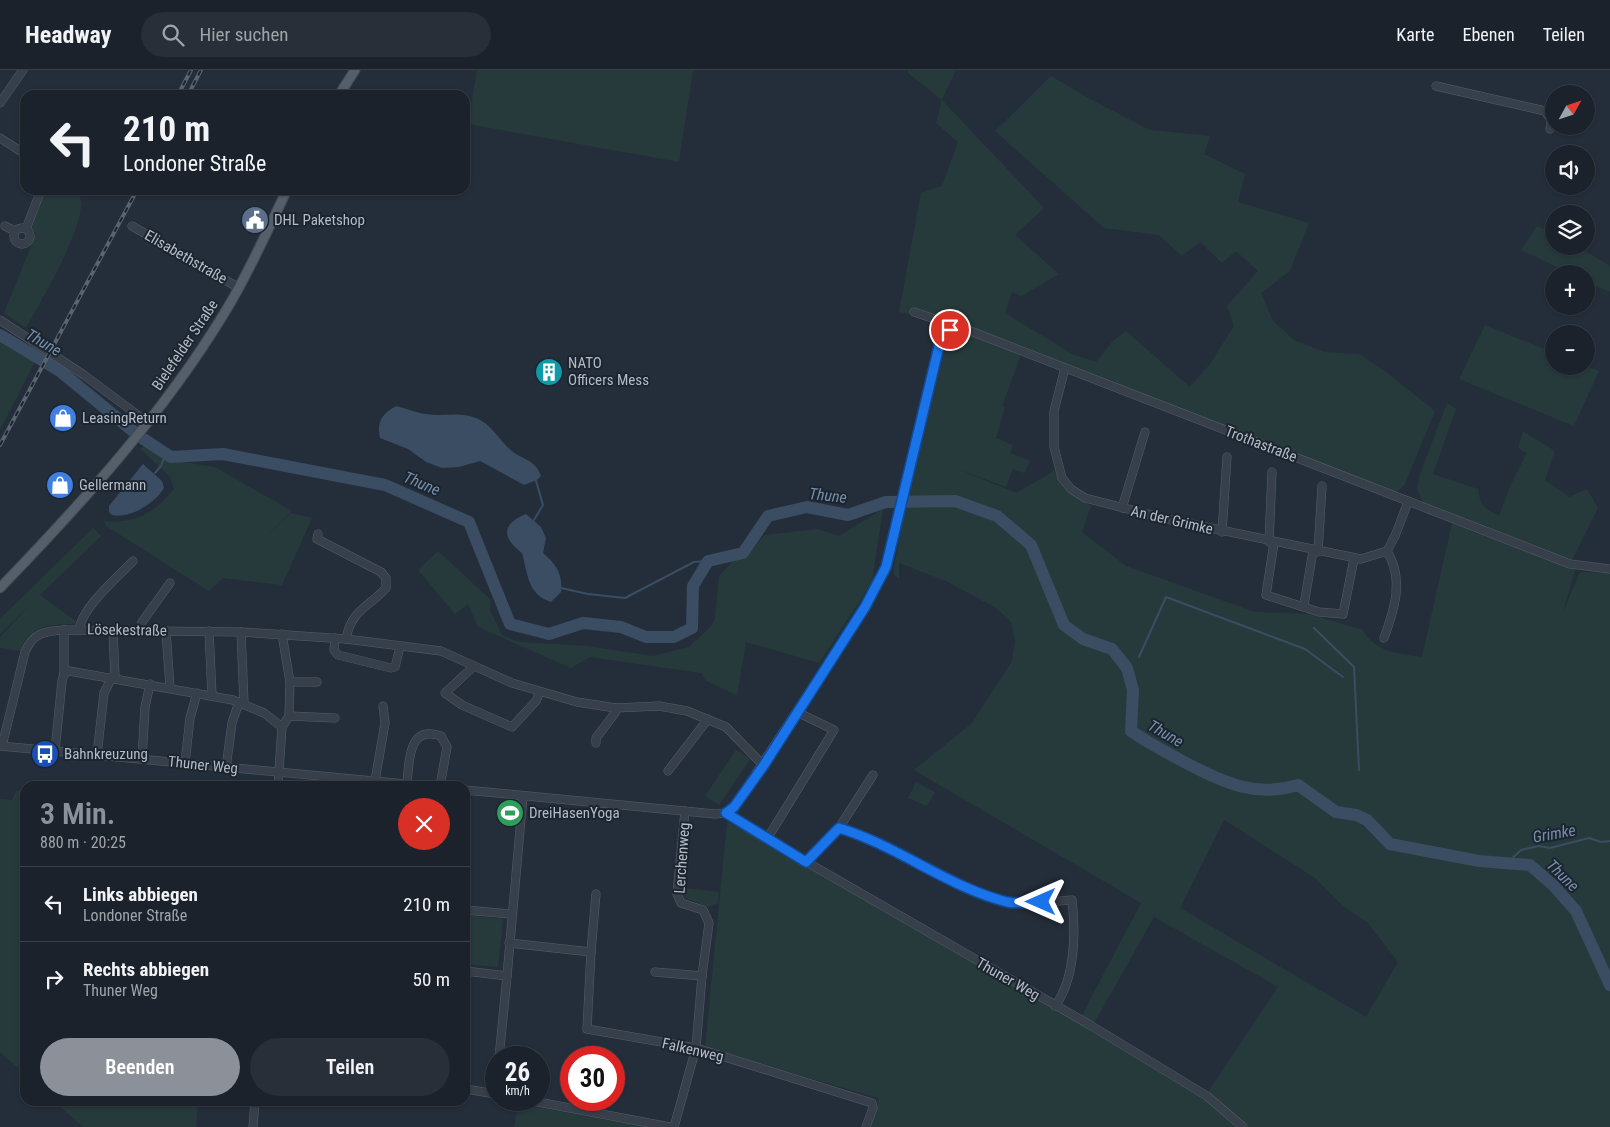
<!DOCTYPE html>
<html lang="de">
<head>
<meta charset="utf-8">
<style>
  :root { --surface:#1b222c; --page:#282f38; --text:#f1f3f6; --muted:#a0a4a9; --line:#393f48; --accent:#8c9099 }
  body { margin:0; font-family:"Roboto Condensed",sans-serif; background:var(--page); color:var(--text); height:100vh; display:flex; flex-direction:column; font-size:19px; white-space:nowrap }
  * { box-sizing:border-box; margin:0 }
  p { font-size:16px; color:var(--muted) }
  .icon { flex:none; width:28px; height:28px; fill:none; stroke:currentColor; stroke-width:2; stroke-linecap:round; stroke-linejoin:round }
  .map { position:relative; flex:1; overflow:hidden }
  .panel { position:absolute; left:20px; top:711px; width:450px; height:325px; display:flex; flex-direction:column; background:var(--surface); border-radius:15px; box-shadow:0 1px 4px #0004,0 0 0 1px var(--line) }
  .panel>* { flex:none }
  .guide { position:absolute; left:20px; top:20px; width:450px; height:105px; border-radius:15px; box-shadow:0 1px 4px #0004,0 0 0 1px var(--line); background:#1b222c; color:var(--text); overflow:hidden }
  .needle { width:32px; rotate:50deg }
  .buttons { position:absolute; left:1545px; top:15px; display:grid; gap:10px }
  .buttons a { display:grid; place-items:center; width:50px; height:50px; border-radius:50%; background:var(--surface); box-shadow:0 1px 4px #0004,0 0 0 1px var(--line); font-size:25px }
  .speed { position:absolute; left:485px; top:976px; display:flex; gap:10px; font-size:25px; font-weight:700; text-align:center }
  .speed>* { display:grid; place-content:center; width:65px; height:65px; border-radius:50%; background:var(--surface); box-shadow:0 1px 4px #0004,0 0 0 1px var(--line); line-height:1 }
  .speed small { font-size:12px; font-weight:400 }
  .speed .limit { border:8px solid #d22; background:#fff; color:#111 }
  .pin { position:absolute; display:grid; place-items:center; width:42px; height:42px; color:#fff; margin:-21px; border:2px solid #fff; border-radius:50%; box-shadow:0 1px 5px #0007 }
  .me { position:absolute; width:55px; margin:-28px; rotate:270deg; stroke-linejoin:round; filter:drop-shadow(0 0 4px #0008) }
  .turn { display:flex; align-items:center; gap:18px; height:105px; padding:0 20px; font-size:22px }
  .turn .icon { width:65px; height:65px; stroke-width:2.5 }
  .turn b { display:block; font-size:35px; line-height:42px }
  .round { display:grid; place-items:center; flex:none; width:52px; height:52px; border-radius:26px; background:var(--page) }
  .head { display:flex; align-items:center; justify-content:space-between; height:85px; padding:0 20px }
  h1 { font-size:30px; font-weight:600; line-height:38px; color:var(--accent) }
  .action { display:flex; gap:10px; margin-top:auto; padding:10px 20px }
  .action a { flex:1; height:58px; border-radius:30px; background:var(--accent); color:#fff; font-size:20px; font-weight:600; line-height:58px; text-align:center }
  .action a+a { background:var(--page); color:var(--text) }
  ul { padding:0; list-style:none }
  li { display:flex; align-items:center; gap:15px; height:75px; padding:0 20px; border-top:1px solid var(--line) }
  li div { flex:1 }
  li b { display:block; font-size:19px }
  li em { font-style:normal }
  header { display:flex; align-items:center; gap:30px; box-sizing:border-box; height:70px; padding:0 25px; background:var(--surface); border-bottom:1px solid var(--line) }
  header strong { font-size:24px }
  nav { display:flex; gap:28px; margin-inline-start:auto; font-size:18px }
  .search { width:350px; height:45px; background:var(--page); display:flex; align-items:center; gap:12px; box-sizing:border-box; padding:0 18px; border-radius:28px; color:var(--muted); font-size:19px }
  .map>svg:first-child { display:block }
</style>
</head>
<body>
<header>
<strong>Headway</strong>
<div class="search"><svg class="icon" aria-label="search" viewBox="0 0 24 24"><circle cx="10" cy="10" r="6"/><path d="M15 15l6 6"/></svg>Hier suchen</div>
<nav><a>Karte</a><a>Ebenen</a><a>Teilen</a></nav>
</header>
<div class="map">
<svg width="1610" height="1057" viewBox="0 0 1610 1057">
  <rect width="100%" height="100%" fill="#242e3a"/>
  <g fill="#263a3b" fill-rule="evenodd">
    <polygon points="477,0 693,0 679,92 468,54"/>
    <polygon points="908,0 956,0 942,30 1044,138 1015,165 1059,204 1021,226 1012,222 1005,243 1074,285 1096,292 1112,272 1126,261 1190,317 1210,294 1234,256 1227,236 1258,201 1236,181 1222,193 1200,172 1182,186 1159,165 1104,158 995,61 1051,6 1090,29 1150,60 1210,66 1204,84 1245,104 1238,132 1309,153 1290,201 1261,223 1273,251 1294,270 1325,282 1359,284 1386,302 1435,341 1405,414 1396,423 964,255 899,242 921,123 942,116 958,72 936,53 942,30 908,3"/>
    <path d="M45,120C55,120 70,117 78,124C95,141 37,238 26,258L4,243L36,164L30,156Z"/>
    <polygon points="1537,156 1554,164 1554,176 1577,176 1610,196 1610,222 1586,211 1586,204 1572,204 1521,180"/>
    <polygon points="1485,255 1554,283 1554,296 1586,296 1599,301 1574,356 1459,309"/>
    <path d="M958,264L971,266L1021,285L1002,336L1005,337L996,368L1013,375L1010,383L1030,391L1024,403L1013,399L1006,417L955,398L1016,423L1056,400L1068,422L1091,436L1082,462L1126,496L1255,542L1309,544L1363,560C1375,583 1399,583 1422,587L1452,453L1575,500L1563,542L1580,502L1610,503V1057H871L879,1028L705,978L727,752L756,763L1080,949L1141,833L914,700L972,653L1012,591L1015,572L1011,552L996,538L946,511L899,493V509L893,504L908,416L946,275L953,265ZM1224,750L1315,808L1344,837L1368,853L1398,892L1366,947L1180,838ZM1154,847L1278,917L1206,1025L1092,957Z"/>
    <polygon points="0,268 37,288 0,360"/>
    <path d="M1447,333L1456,339L1433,404L1478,419C1480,434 1484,439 1499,446L1510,416L1527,383L1518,378L1523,361L1555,381L1545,410L1569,427L1587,419L1598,438L1572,490L1423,433L1417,419L1420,404Z"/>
    <path d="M145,375L171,390L215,397L292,441L257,475L291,443L312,448L282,515L223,508L209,521L106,456L104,451C135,454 155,443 174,419L170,407L140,379Z"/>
    <polygon points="883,439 872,512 819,593 746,572 737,625 706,611 701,603 590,587 571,598 478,557 468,534 455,544 418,500 438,481 491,530 490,540 502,565 518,572 587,576 653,586 689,577 711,556 715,548 719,506 732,492 748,485 765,465 818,459 839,466"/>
    <path d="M93,458L101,466L40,525L77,552L76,554C51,554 31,555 20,581L0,578V567L30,535L0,564V549Z"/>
    <polygon points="736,680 750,689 719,735 705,726"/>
    <polygon points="916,712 935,722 927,736 908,728"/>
    <polygon points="17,720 25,720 25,1004 0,982 0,729 12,730"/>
    <polygon points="683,818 719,822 718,833 708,837 686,828 683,824"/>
    <polygon points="466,845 503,849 498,897 465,894"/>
    <polygon points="54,1031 198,1031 196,1057 83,1057"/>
    <polygon points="518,1034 647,1057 514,1057"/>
  </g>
  <g fill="#3a4d62">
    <path d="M396,336C406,338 416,343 426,344C443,347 459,341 476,348C492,354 500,372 513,382C525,390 536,391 541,406L537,410L524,415L480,391L459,397L442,398L426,392L408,379L380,368C376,352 383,343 396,336Z"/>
    <path d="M143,394L162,411L164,418C155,433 130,449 112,445L109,442V436Z"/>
    <path d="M526,444L541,457L546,468L543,483C556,494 563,504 561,522L551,532C527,524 528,504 522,483C502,468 501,454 526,444Z"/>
  </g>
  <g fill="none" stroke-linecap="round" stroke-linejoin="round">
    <g stroke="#3a4d62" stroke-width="2">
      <polyline points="155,403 161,396 166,383"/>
      <polyline points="534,450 543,435 536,411"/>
      <polyline points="561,518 588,524 625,528 694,492 708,491"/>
      <polyline points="1314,558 1354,597 1359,700"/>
      <polyline points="1139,587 1166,527 1305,579 1343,607"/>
      <polyline points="1506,794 1521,780 1539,776 1550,778 1589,768 1601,772 1610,771"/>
    </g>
    <path stroke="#3a4d62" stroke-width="12" d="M0,265L60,301L139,366L171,387L223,384L385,415L469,452L510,554L549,564L583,553L621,557L646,567H674L692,558L693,516L708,491L743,483L768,446L807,437L848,445L886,432L955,431L997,446L1031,475L1064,555L1083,569L1112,579L1127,598L1133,620L1131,661C1150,674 1169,684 1188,694C1226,713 1255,728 1298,715L1336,742L1356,745L1367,750L1390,774L1479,791L1530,795L1554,816L1576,841L1610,915"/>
    <g stroke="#555e68" stroke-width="9">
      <g id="minor">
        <polyline points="1436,16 1545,41 1551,50 1550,59"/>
        <polyline points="0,33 23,0"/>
        <polyline points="0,68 25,84"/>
        <polyline points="5,156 15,161"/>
        <polyline points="132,156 239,218"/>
        <circle cx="22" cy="166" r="8"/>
        <polyline points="26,159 41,120"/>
        <polyline points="914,242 973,262 1570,494 1610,499"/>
        <polyline points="0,250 84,305 147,352"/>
        <polyline points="1065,298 1054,341 1054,377 1062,408 1071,419 1085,428 1167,449 1361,489 1387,481 1395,466 1408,432"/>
        <polyline points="1122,438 1145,362"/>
        <polyline points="1222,462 1227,387"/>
        <path d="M318,464L317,469L381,502L386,508V518C369,537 351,540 346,569"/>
        <polyline points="1269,472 1272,402"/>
        <polyline points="1274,473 1266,525 1319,542 1343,544 1354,489"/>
        <polyline points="1318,482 1322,416"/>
        <polyline points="1304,535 1313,481"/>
        <polyline points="64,560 64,604"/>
        <path d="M79,560C82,537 117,508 133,491"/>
        <polyline points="113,560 115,608"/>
        <polyline points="140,560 142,552 170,513"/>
        <polyline points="166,561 170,617"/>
        <polyline points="209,561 212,625"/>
        <polyline points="241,562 244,633"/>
        <polyline points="335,568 334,580 338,585 391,598 395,597 400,577"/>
        <path d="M1384,568C1395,538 1404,509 1387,481"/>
        <polyline points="474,596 445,623 462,635 512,657 536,631 540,622"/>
        <polyline points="290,612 317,612"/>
        <polyline points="289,646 335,648"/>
        <polyline points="596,673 596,668 615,643 616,638"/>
        <polyline points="0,676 427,716"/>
        <path d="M2,676L25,582C33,563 45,561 64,560L241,562L346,569L441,581L512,613L577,632L616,638L659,636L687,641L726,657L763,695"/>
        <polyline points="55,681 62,611 64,604 69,601 233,630 264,643 282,657"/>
        <polyline points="97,685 104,623 112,607"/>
        <polyline points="142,689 145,637 150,614"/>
        <polyline points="185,693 190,648 197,623"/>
        <polyline points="226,698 232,653 239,632"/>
        <polyline points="668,701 708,649"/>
        <polyline points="375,711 385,653 383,636"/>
        <path d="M407,714C409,692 408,654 441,666L447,677L440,716"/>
        <polyline points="278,716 282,657 289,646 290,612 282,564"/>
        <polyline points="465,720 715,744 726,743 734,737 865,537 886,497 940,272 950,260 956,257"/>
        <polyline points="726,743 751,760 1090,955 1207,1026 1243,1057"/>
        <path d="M839,758C896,776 951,818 1007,832C1027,837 1052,831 1072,830C1076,863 1075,909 1055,936"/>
        <polyline points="767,769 834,660 797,642"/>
        <polyline points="806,792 839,758 873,705"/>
        <polyline points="465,840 511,844"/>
        <polyline points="509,873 591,882 587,959 696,978 872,1033 873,1038 866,1057"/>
        <polyline points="591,882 596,824"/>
        <polyline points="465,901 507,906 523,726"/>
        <polyline points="655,902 702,906"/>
        <polyline points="499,988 507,906"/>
        <polyline points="465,1019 496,1024"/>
        <polyline points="492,1024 496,1001"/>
        <polyline points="527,1030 670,1057"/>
        <polyline points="253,1057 255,1031"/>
        <polyline points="674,1057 696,978 702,906 709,853 703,840 681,833 677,824 685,741"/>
      </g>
    </g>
    <g stroke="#404953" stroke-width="11">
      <g id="major">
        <polyline points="339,25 355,0"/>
        <path d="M0,518C82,433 164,343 225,242C249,203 267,161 287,120"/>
      </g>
    </g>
    <use href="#minor" stroke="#37404a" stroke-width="8"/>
    <use href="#major" stroke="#555f6a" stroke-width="9"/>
    <g stroke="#596471" stroke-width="4">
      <g id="rail">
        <polyline points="178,25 191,0"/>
        <polyline points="188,25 201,0"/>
        <polyline points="0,375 137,120"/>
      </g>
    </g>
    <use href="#rail" stroke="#1c252f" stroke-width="2" stroke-dasharray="5.5" stroke-linecap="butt"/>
  </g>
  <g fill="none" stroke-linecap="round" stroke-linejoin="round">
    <g stroke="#114b97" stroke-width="12">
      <path id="route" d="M950,260L940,272L886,497L865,537L764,695L734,737L726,743L806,792L839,758C898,776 948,817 1007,832C1017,834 1030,832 1041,832"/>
    </g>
    <use href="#route" stroke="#1a73e8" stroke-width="9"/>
  </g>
  <defs>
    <g id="civic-disc" transform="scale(1.4375)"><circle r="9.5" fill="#5c6f8a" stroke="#1c252f"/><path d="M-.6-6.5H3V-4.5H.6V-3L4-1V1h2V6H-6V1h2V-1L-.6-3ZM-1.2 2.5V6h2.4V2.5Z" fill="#fff"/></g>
    <g id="building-disc" transform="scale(1.4375)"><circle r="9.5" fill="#0f9aa8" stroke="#1c252f"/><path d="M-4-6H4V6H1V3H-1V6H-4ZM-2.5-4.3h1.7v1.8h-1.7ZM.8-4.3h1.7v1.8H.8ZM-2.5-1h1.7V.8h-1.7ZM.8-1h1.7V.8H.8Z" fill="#fff"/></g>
    <g id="shop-disc" transform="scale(1.4375)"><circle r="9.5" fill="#3f7fe0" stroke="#1c252f"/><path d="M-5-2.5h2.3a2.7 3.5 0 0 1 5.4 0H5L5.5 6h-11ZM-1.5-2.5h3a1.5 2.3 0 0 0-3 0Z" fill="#fff"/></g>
    <g id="bus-disc" transform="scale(1.4375)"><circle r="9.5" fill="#1a4fb4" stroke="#1c252f"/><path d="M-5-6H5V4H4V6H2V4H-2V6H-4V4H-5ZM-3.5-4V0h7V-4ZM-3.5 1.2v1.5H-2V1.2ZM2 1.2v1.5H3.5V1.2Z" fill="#fff"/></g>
    <g id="stadium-disc" transform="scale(1.4375)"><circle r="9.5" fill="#2e9e5b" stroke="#1c252f"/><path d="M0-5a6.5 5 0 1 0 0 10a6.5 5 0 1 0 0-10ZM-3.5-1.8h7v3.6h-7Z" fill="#fff"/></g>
  </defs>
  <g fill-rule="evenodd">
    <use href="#civic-disc" x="255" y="150"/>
    <use href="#building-disc" x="549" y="302"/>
    <use href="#shop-disc" x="63" y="348"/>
    <use href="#shop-disc" x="60" y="415"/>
    <use href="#bus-disc" x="45" y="684"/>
    <use href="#stadium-disc" x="510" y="743"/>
  </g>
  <g text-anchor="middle" stroke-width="4" stroke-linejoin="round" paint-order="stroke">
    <g font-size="15" fill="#b3bbc6" stroke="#1c252f" text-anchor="start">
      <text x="274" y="155">DHL Paketshop</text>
      <text x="568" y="298">NATO<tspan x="568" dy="17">Officers Mess</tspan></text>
      <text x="82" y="353">LeasingReturn</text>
      <text x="79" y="420">Gellermann</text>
      <text x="64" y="689">Bahnkreuzung</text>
      <text x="529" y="748">DreiHasenYoga</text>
    </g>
    <g font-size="15" fill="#b3bbc6" stroke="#1c252f">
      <text transform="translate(186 187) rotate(30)" y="5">Elisabethstraße</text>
      <text transform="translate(185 275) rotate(-56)" y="5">Bielefelder Straße</text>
      <text transform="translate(1261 374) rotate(21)" y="5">Trothastraße</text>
      <text transform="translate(1172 450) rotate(13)" y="5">An der Grimke</text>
      <text transform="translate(127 560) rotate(1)" y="5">Lösekestraße</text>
      <text transform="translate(203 695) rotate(6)" y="5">Thuner Weg</text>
      <text transform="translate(682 788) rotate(-86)" y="5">Lerchenweg</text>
      <text transform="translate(1008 909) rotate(30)" y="5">Thuner Weg</text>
      <text transform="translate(693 980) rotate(13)" y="5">Falkenweg</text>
    </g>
    <g font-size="16" font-style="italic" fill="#748da8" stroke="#1c252f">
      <text transform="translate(44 272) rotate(30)" y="6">Thune</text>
      <text transform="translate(422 413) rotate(23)" y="6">Thune</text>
      <text transform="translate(828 425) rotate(6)" y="6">Thune</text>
      <text transform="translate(1166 663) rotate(30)" y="6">Thune</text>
      <text transform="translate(1554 763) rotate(-10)" y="6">Grimke</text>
      <text transform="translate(1563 805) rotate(44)" y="6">Thune</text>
    </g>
  </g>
</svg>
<div class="buttons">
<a><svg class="needle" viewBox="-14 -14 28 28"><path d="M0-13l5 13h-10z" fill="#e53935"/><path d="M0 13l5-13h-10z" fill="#a0a4a9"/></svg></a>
<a><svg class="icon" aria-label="sound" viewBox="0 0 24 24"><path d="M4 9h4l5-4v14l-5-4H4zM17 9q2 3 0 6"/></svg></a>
<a><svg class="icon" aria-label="layers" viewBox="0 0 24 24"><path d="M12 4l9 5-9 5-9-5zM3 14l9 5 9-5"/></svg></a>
<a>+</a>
<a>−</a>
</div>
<div class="speed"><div>26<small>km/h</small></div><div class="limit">30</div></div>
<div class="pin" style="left:950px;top:260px;background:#d93025"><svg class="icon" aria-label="arrive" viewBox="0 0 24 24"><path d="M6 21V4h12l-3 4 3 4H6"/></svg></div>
<svg class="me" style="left:1041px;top:832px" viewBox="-20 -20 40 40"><path d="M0-17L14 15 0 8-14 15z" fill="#1a73e8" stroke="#fff" stroke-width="4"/></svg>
<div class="guide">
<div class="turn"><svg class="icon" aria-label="left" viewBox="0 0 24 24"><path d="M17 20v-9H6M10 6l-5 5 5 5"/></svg><div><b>210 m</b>Londoner Straße</div></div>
</div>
<section class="panel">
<div class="head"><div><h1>3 Min.</h1><p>880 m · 20:25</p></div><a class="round" style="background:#d93025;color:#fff"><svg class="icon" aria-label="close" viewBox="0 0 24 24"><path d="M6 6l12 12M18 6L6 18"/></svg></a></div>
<ul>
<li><svg class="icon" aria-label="left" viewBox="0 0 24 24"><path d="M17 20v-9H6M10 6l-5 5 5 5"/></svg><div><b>Links abbiegen</b><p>Londoner Straße</p></div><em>210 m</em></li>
<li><svg class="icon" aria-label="right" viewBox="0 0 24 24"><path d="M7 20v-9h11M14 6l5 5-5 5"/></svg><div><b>Rechts abbiegen</b><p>Thuner Weg</p></div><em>50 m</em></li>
</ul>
<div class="action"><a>Beenden</a><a>Teilen</a></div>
</section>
</div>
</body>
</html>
